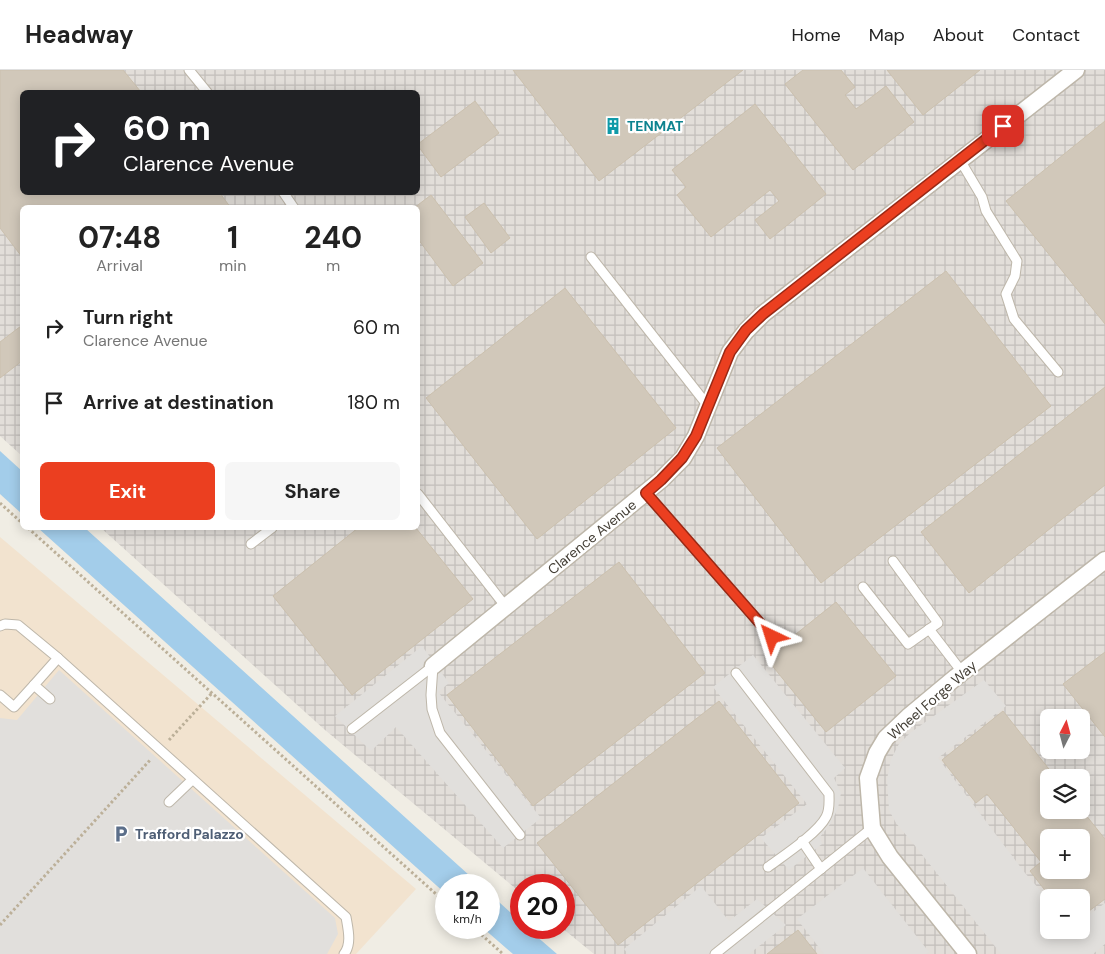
<!DOCTYPE html>
<html lang="en">
<head>
<meta charset="utf-8">
<style>
  :root { --surface:#fff; --page:#f6f6f6; --text:#222; --muted:#767676; --line:#e0e0e0; --accent:#eb3f20 }
  body { margin:0; font-family:"DM Sans",sans-serif; background:var(--page); color:var(--text); height:100vh; display:flex; flex-direction:column; font-size:19px; white-space:nowrap }
  * { box-sizing:border-box; margin:0 }
  p { font-size:16px; color:var(--muted) }
  .icon { flex:none; width:28px; height:28px; fill:none; stroke:currentColor; stroke-width:2; stroke-linecap:round; stroke-linejoin:round }
  .map { position:relative; flex:1; overflow:hidden }
  .details { position:absolute; left:20px; top:135px; width:400px; height:325px; display:flex; flex-direction:column; background:var(--surface); border-radius:8px; box-shadow:0 2px 12px #0003 }
  .details>* { flex:none }
  .hud { position:absolute; left:20px; top:20px; width:400px; height:105px; border-radius:8px; box-shadow:0 2px 12px #0003; background:#202124; color:#fff; overflow:hidden }
  .needle { width:32px; rotate:6deg }
  .controls { position:absolute; left:1040px; top:639px; display:grid; gap:10px }
  .controls a { display:grid; place-items:center; width:50px; height:50px; border-radius:8px; background:var(--surface); box-shadow:0 2px 12px #0003; font-size:25px }
  .speed { position:absolute; left:435px; top:804px; display:flex; gap:10px; font-size:25px; font-weight:700; text-align:center }
  .speed>* { display:grid; place-content:center; width:65px; height:65px; border-radius:50%; background:var(--surface); box-shadow:0 2px 12px #0003; line-height:1 }
  .speed small { font-size:12px; font-weight:400 }
  .speed .limit { border:8px solid #d22; background:#fff; color:#111 }
  .pin { position:absolute; display:grid; place-items:center; width:42px; height:42px; color:#fff; margin:-21px; border-radius:10px; box-shadow:0 2px 8px #0006 }
  .me { position:absolute; width:55px; margin:-28px; rotate:319deg; stroke-linejoin:round; filter:drop-shadow(0 0 4px #0008) }
  .turn { display:flex; align-items:center; gap:18px; height:105px; padding:0 20px; font-size:22px }
  .turn .icon { width:65px; height:65px; stroke-width:2.5 }
  .turn b { display:block; font-size:35px; line-height:42px }
  .eta { display:flex; justify-content:space-evenly; align-items:center; height:85px; text-align:center }
  .eta b { font-size:30px; font-weight:700; line-height:35px }
  .primary-button { display:flex; gap:10px; margin-top:auto; padding:10px 20px }
  .primary-button a { flex:1; height:58px; border-radius:8px; background:var(--accent); color:#fff; font-size:20px; font-weight:700; line-height:58px; text-align:center }
  .primary-button a+a { background:var(--page); color:var(--text) }
  ul { padding:0; list-style:none }
  li { display:flex; align-items:center; gap:15px; height:75px; padding:0 20px }
  li div { flex:1 }
  li b { display:block; font-size:19px }
  li em { font-style:normal }
  header { display:flex; align-items:center; gap:30px; box-sizing:border-box; height:70px; padding:0 25px; background:var(--surface); border-bottom:1px solid var(--line) }
  header strong { font-size:24px }
  nav { display:flex; gap:28px; margin-inline-start:auto; font-size:18px }
  .map>svg:first-child { display:block }
</style>
</head>
<body>
<header>
<strong>Headway</strong>
<nav><a>Home</a><a>Map</a><a>About</a><a>Contact</a></nav>
</header>
<div class="map">
<svg width="1105" height="884" viewBox="0 0 1105 884">
  <defs>
    <pattern id="industrial-grid" width="8" height="8" patternUnits="userSpaceOnUse" patternTransform="scale(1.25)"><rect width="8" height="8" fill="#e2ded9"/><path d="M0 4h8M4 0v8" fill="none" stroke="#c3bfbb"/></pattern>
  </defs>
  <rect width="100%" height="100%" fill="#f0ede4"/>
  <polygon fill="#f2e3cf" points="0,467 416,819 356,884 0,884"/>
  <path fill="url(#industrial-grid)" fill-rule="evenodd" d="M0,0H1105V884H594L562,858H564V815H521V823L325,660L101,458H418V138H22V386L0,366ZM22,22H418V122H22ZM1049,648H1081V680H1049ZM1049,708H1081V740H1049ZM1049,768H1081V800H1049ZM1049,828H1081V860H1049Z"/>
  <g fill="#e1dfdc">
    <polygon points="422,576 449,613 438,622 541,748 503,778 396,657 371,681 335,646"/>
    <polygon points="753,585 845,698 834,708 841,723 838,738 831,753 820,767 822,774 789,800 761,768 807,734 713,617"/>
    <polygon points="59,600 335,848 338,864 327,884 0,884 0,648 17,650"/>
    <polygon points="984,610 1006,636 938,688 1025,803 1049,830 1049,860 1081,860 1081,851 1105,833 1105,874 1093,884 1001,884 916,777 896,753 889,740 887,709 891,689 899,674 910,663"/>
    <polygon points="863,798 929,882 926,884 824,884 797,849"/>
    <polygon points="701,816 729,851 757,829 786,855 749,884 628,884 624,879"/>
  </g>
  <g fill="#a3cdea">
    <polygon points="0,381 22,401 22,444 0,424"/>
    <polygon points="38,458 85,458 480,815 446,815 446,824"/>
    <polygon points="489,823 521,852 521,858 527,858 557,884 513,884 483,858 489,858"/>
  </g>
  <g fill="#d1c8ba" stroke="#cbc0ae" fill-rule="evenodd">
    <polygon points="0,0 123,0 141,22 22,22 22,122 219,122 231,138 22,138 22,187 0,158"/>
    <polygon points="513,0 743,0 599,111"/>
    <polygon points="803,0 841,0 855,17 845,25 856,39 886,16 914,52 853,100 785,14"/>
    <polygon points="887,0 980,0 923,45"/>
    <polygon points="475,31 499,63 441,107 418,76 418,74"/>
    <polygon points="755,34 826,124 770,169 755,150 779,131 770,120 711,167 677,125 686,117 672,100"/>
    <polygon points="1105,51 1105,254 1006,131"/>
    <polygon points="431,125 483,193 453,216 418,169 418,138 414,138"/>
    <polygon points="484,133 510,168 491,183 465,147"/>
    <polygon points="946,201 1051,336 821,513 717,378"/>
    <polygon points="565,218 676,358 537,469 426,328"/>
    <polygon points="21,256 22,258 22,291 0,308 0,272"/>
    <polygon points="1105,317 1105,415 969,523 921,462"/>
    <polygon points="358,458 416,458 473,529 352,625 273,526"/>
    <polygon points="619,492 705,603 533,736 447,625"/>
    <polygon points="836,532 896,606 826,662 766,588"/>
    <polygon points="1105,582 1105,667 1063,614"/>
    <polygon points="719,631 799,733 618,875 537,773"/>
    <path d="M1003,641L1056,708H1049V740L1081,739L1105,769V829L1081,847V828H1051L1030,801L1041,792L987,724L976,733L942,690ZM1049,768H1081V800H1049Z"/>
    <polygon points="798,860 817,884 767,884"/>
  </g>
  <g fill="none" stroke-linecap="round" stroke-linejoin="round">
    <g stroke="#beb7aa" stroke-width="11">
      <g id="lane">
        <polyline points="189,0 207,22"/>
        <polyline points="960,90 982,127 986,141 1017,191 1015,206 1006,224 1014,249 1058,302"/>
        <polyline points="283,122 294,138"/>
        <polyline points="591,187 708,336"/>
        <polyline points="646,423 772,567"/>
        <polyline points="418,424 506,537"/>
        <polyline points="251,474 272,458"/>
        <polyline points="863,517 908,574 938,553 893,491"/>
        <path d="M0,556L5,554L18,555L58,588L346,847C348,859 352,874 344,884"/>
        <polyline points="929,559 962,602"/>
        <polyline points="433,596 431,625 432,639 440,663 520,765"/>
        <path d="M736,603L829,724C829,732 830,740 826,747C818,763 783,786 768,797"/>
        <polyline points="0,625 14,637 34,615"/>
        <polyline points="50,629 34,615 58,588"/>
        <polyline points="352,659 433,596"/>
        <polyline points="169,732 192,710"/>
        <polyline points="802,771 821,799"/>
        <polyline points="715,884 872,758"/>
      </g>
    </g>
    <g stroke="#beb7aa" stroke-width="19">
      <g id="street">
        <polyline points="433,596 661,410 683,388 696,366 730,282 746,261 763,244 1076,0"/>
        <polyline points="968,884 890,787 872,758 868,708 877,683 886,668 908,647 956,607 1105,490"/>
      </g>
    </g>
    <g stroke="#bcb099" stroke-width="3" stroke-dasharray="2.5 2.5" stroke-linecap="butt">
      <polyline points="0,433 22,453"/>
      <polyline points="28,458 446,833"/>
      <polyline points="169,670 212,623"/>
      <polyline points="0,855 151,689"/>
      <polyline points="474,858 503,884"/>
    </g>
    <use href="#lane" stroke="#fff" stroke-width="9"/>
    <use href="#street" stroke="#fff" stroke-width="16"/>
  </g>
  <g fill="none" stroke-linecap="round" stroke-linejoin="round">
    <g stroke="#992915" stroke-width="12">
      <polyline id="route" points="772,567 646,423 661,410 682,388 696,366 730,282 746,260 763,244 1003,56"/>
    </g>
    <use href="#route" stroke="#eb3f20" stroke-width="9"/>
  </g>
  <defs>
    <g id="building-bare" transform="scale(1.35)"><path d="M-4-6H4V6H1V3H-1V6H-4ZM-2.5-4.3h1.7v1.8h-1.7ZM.8-4.3h1.7v1.8H.8ZM-2.5-1h1.7V.8h-1.7ZM.8-1h1.7V.8H.8Z" fill="#0f9aa8" stroke="#fff" stroke-width="2.5" paint-order="stroke"/></g>
    <g id="parking-bare" transform="scale(1.35)"><path d="M-3.5-5.5H1a3.5 3.5 0 0 1 0 7H-1V5.5H-3.5ZM-1-3.4V-.6H.8a1.4 1.4 0 0 0 0-2.8Z" fill="#5c6f8a" stroke="#fff" stroke-width="2.5" paint-order="stroke"/></g>
  </defs>
  <g fill-rule="evenodd">
    <use href="#building-bare" x="613" y="56"/>
    <use href="#parking-bare" x="121" y="764"/>
  </g>
  <g text-anchor="middle" stroke-width="4.5" stroke-linejoin="round" paint-order="stroke">
    <g font-size="14" font-weight="bold" fill="#0d838f" stroke="#fff" text-anchor="start">
      <text x="627" y="61">TENMAT</text>
    </g>
    <g font-size="14" fill="#423d34" stroke="#fff">
      <text transform="translate(592 467) rotate(-39)" y="5">Clarence Avenue</text>
      <text transform="translate(932 630) rotate(-41)" y="5">Wheel Forge Way</text>
    </g>
    <g font-size="14" font-weight="bold" fill="#4e5e75" stroke="#fff" text-anchor="start">
      <text x="135" y="769">Trafford Palazzo</text>
    </g>
  </g>
</svg>
<div class="controls">
<a><svg class="needle" viewBox="-14 -14 28 28"><path d="M0-13l5 13h-10z" fill="#e53935"/><path d="M0 13l5-13h-10z" fill="#767676"/></svg></a>
<a><svg class="icon" aria-label="layers" viewBox="0 0 24 24"><path d="M12 4l9 5-9 5-9-5zM3 14l9 5 9-5"/></svg></a>
<a>+</a>
<a>−</a>
</div>
<div class="speed"><div>12<small>km/h</small></div><div class="limit">20</div></div>
<div class="pin" style="left:1003px;top:56px;background:#d93025"><svg class="icon" aria-label="arrive" viewBox="0 0 24 24"><path d="M6 21V4h12l-3 4 3 4H6"/></svg></div>
<svg class="me" style="left:772px;top:567px" viewBox="-20 -20 40 40"><path d="M0-17L14 15 0 8-14 15z" fill="#eb3f20" stroke="#fff" stroke-width="4"/></svg>
<div class="hud">
<div class="turn"><svg class="icon" aria-label="right" viewBox="0 0 24 24"><path d="M7 20v-9h11M14 6l5 5-5 5"/></svg><div><b>60 m</b>Clarence Avenue</div></div>
</div>
<section class="details">
<div class="eta">
<div><b>07:48</b><p>Arrival</p></div>
<div><b>1</b><p>min</p></div>
<div><b>240</b><p>m</p></div>
</div>
<ul>
<li><svg class="icon" aria-label="right" viewBox="0 0 24 24"><path d="M7 20v-9h11M14 6l5 5-5 5"/></svg><div><b>Turn right</b><p>Clarence Avenue</p></div><em>60 m</em></li>
<li><svg class="icon" aria-label="arrive" viewBox="0 0 24 24"><path d="M6 21V4h12l-3 4 3 4H6"/></svg><div><b>Arrive at destination</b></div><em>180 m</em></li>
</ul>
<div class="primary-button"><a>Exit</a><a>Share</a></div>
</section>
</div>
</body>
</html>
